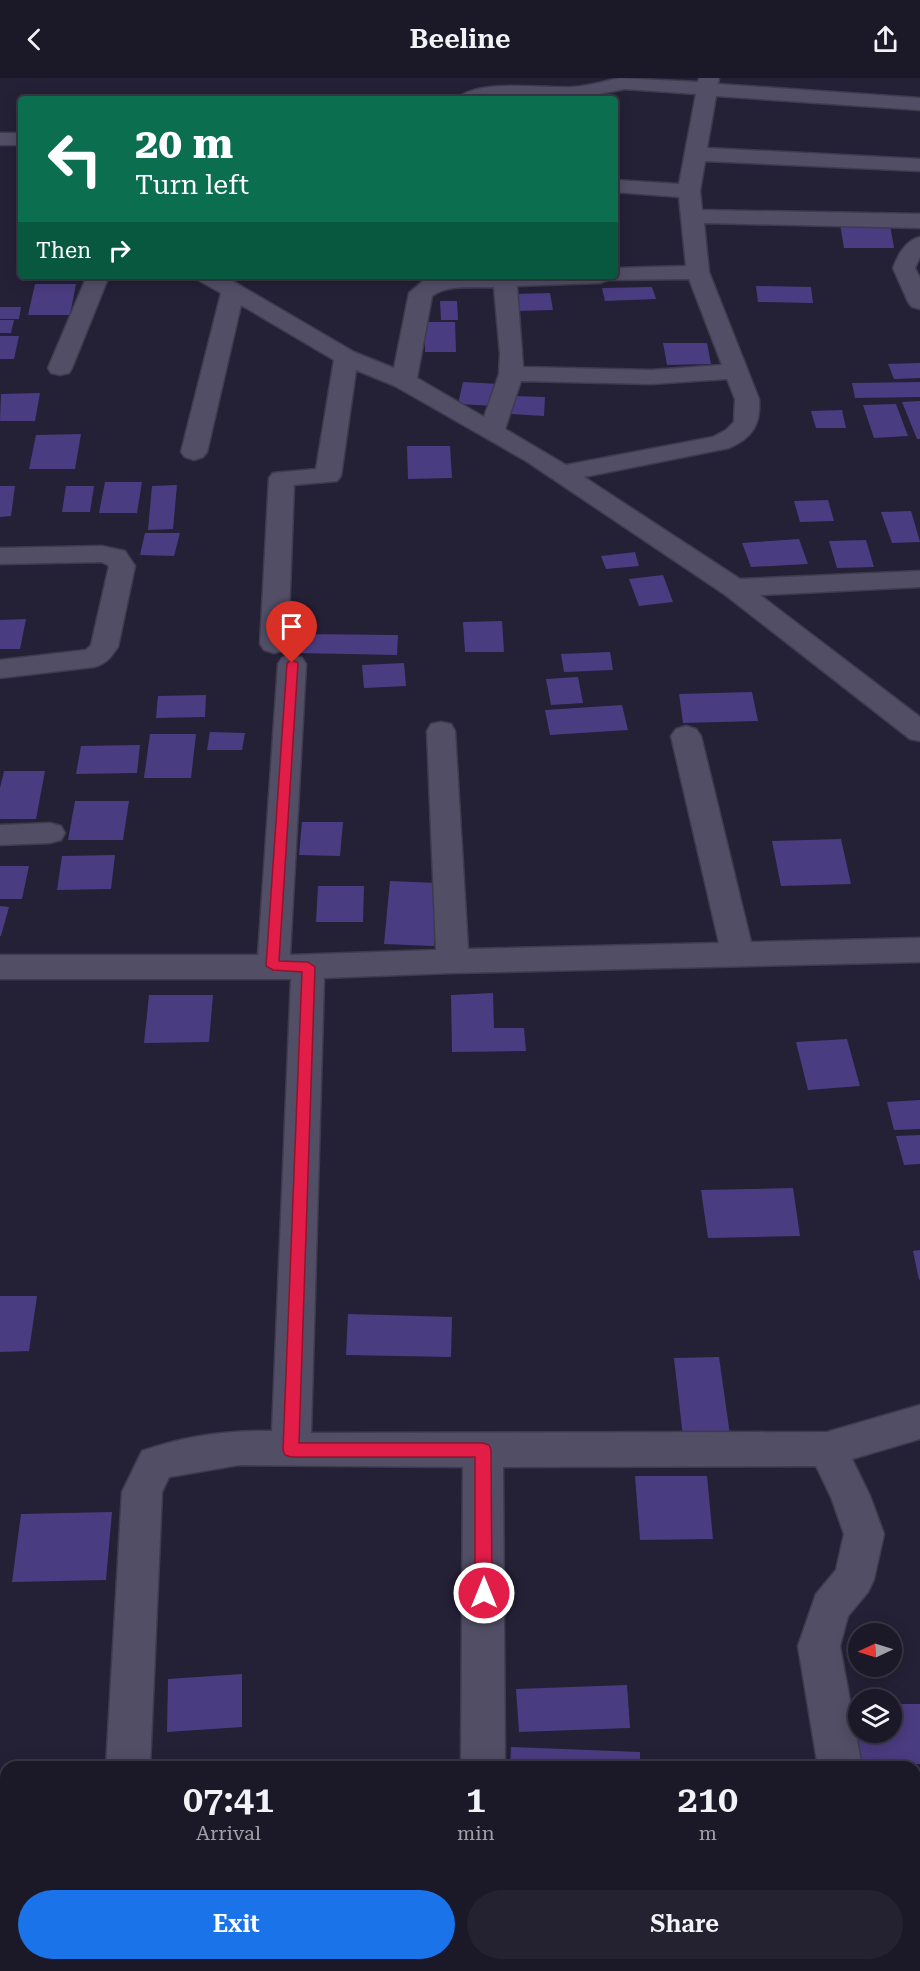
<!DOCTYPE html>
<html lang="en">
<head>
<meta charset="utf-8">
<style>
  :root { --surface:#1b1828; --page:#242130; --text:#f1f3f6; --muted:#a0a0a8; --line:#393745; --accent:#1a73e8 }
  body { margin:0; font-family:"Roboto Serif",serif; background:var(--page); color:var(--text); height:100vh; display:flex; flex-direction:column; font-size:22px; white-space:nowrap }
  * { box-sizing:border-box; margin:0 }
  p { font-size:20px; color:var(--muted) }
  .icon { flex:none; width:33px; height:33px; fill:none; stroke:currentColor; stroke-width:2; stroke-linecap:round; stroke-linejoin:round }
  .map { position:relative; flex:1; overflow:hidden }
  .sheet { position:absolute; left:0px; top:1683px; width:921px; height:210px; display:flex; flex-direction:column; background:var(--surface); border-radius:18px 18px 0 0; box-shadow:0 3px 15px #0003,0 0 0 2px var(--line) }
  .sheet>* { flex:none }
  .guide { position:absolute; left:18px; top:18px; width:600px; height:183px; border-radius:6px; box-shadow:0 3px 15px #0003,0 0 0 2px var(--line); background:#0b6e4f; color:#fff; overflow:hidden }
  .needle { width:39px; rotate:266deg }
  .fabs { position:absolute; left:848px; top:1545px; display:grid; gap:12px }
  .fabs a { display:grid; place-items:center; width:54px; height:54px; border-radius:50%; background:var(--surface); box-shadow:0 3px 15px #0003,0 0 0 2px var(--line); font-size:30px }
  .pin { position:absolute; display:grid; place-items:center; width:51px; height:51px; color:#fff; margin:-62px -26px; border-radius:50% 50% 50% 0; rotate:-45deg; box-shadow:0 0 6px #0007 }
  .pin .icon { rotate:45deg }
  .me { position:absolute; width:66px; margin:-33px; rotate:0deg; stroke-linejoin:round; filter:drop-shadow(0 0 4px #0008) }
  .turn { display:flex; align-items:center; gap:21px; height:126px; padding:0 18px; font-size:27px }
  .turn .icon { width:78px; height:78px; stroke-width:2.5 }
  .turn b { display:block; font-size:42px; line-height:51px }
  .then { display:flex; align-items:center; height:57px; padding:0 18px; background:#0003; gap:12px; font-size:22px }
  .eta { display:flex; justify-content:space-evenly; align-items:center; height:102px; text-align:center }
  .eta b { font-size:36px; font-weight:600; line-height:42px }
  .action { display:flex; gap:12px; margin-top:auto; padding:12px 18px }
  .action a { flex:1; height:69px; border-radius:36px; background:var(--accent); color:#fff; font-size:24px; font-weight:600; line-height:69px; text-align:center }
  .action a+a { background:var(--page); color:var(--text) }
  header { display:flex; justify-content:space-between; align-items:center; height:78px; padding:0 18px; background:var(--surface); font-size:27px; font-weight:600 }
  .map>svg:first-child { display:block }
</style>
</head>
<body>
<header><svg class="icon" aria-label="back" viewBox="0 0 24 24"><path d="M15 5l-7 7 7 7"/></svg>Beeline<svg class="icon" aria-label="share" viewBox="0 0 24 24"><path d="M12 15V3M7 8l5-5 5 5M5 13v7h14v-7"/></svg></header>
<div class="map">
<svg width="920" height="1893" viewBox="0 0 920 1893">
  <rect width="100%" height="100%" fill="#242036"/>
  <g fill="#4a3c80">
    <polygon points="840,146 890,147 894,170 844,170"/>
    <polygon points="35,206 76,206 70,237 28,237"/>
    <polygon points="756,208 811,209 813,225 758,224"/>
    <polygon points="652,209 656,221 605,223 602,210"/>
    <polygon points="550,215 553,232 516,233 514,216"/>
    <polygon points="440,223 457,223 458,242 441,242"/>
    <polygon points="0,229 21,229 19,241 0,241"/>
    <polygon points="0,242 14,242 11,255 0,255"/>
    <polygon points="425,244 455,244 456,274 425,274"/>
    <polygon points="0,258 19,258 14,281 0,281"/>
    <polygon points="663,265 707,265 711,286 667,287"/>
    <polygon points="920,285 920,300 894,301 888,286"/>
    <polygon points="463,304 499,306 495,328 458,326"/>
    <polygon points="920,304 920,319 855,320 852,305"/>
    <polygon points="40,315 35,343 0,343 1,316"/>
    <polygon points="513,318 545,319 544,338 511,336"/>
    <polygon points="920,323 920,361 917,361 902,324"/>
    <polygon points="896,326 908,358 874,360 863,327"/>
    <polygon points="842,332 846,350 816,350 811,333"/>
    <polygon points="81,356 75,391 29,391 36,357"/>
    <polygon points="407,368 450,368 452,400 408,401"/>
    <polygon points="105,404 142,404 137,435 99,435"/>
    <polygon points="177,407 173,451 148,452 152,408"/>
    <polygon points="0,408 15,408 11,438 0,439"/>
    <polygon points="66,408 94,408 90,434 62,434"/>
    <polygon points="828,422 834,443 800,444 794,423"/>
    <polygon points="911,433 920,464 892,465 881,434"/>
    <polygon points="145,455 180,455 174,478 140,477"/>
    <polygon points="799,461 808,486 751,489 742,465"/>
    <polygon points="866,462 874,489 837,490 829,463"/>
    <polygon points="635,474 639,488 606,491 601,478"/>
    <polygon points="663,497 673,524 639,528 629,501"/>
    <polygon points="26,541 20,571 0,571 0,542"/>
    <polygon points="502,543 504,574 465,574 463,544"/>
    <polygon points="299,556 398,557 397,577 296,575"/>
    <polygon points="610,574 613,592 564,594 561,576"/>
    <polygon points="404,585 406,608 364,610 362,587"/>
    <polygon points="578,599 583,625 551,627 546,601"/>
    <polygon points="752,614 758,643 683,645 679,616"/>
    <polygon points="206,617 205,639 156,640 158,618"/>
    <polygon points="622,627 628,652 550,657 545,632"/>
    <polygon points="210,654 245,655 242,672 207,672"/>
    <polygon points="150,656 196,656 191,700 144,700"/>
    <polygon points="140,667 137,695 76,696 81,668"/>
    <polygon points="4,693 45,693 36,741 0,741 0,710"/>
    <polygon points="75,723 129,723 123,762 68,762"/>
    <polygon points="302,744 343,744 340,778 299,777"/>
    <polygon points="841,761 851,806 781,808 772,763"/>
    <polygon points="115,777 111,811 57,812 62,778"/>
    <polygon points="0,788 29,788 22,821 0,821"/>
    <polygon points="390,803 438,805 434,868 384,866"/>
    <polygon points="318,808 364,808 363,844 316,844"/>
    <polygon points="0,828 9,829 1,858 0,858"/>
    <polygon points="493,915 494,950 524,950 526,973 452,974 451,917"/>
    <polygon points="149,917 213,917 209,964 144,965"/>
    <polygon points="847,961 860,1008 808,1012 796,964"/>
    <polygon points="920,1022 920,1051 894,1052 887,1024"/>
    <polygon points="920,1057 920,1086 904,1087 896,1058"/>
    <polygon points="793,1110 800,1158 708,1160 701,1112"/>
    <polygon points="920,1172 920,1201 919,1202 913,1173"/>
    <polygon points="0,1218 37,1218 29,1273 0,1274"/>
    <polygon points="348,1236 452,1239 451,1279 346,1277"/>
    <polygon points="719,1279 730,1357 683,1359 674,1280"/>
    <polygon points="635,1398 707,1398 713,1461 640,1462"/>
    <polygon points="112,1434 106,1502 12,1504 21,1436"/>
    <polygon points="242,1596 242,1649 167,1654 168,1601"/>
    <polygon points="627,1607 630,1650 519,1654 516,1611"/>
    <polygon points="891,1626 920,1626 920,1686 854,1687 846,1627 858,1627 858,1654 891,1654"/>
    <polygon points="511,1669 640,1674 640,1689 510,1689"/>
  </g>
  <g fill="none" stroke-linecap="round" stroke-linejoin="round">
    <g stroke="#3e3b4e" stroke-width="3">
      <g id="minor">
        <path d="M620,0L698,4L699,0H719L718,6L920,20V32L716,18L707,70L920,81V93L705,83L700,113L702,132L920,136V150L704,145L709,194L759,321C761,347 752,360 729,370L584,399L740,501L920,493V509L760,517L920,639V663L910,661L724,516L526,383L395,308L356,292L341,398L337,403L294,407L288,566L284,572L274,575L264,572L260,566L269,400L273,395L316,391L334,282L241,227L207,374L203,379L194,382L185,379L181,374L221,215L200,203L197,198H224L354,274L394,290L409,215L423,203L447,198H615V190L686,188L679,119L615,114V102L679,106L696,16L625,11L574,21L490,17L479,21H457C477,0 542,11 573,9C589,8 605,3 620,0ZM689,201L722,287L651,292L523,289L517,208L600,205L608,202ZM494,209L500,276L499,296L484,339L417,300L432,218C448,206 475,210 494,209ZM727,301L735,321L734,344L726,352L713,359L566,387L505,351L521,303L651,306Z"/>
        <rect x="0" y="55" width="21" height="12"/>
        <path d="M920,159V179L915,190L920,200V231L912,229L908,224L893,190C898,177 905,163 920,159Z"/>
        <polygon points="87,198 109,198 72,290 69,295 60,297 51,295 48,290"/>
        <path d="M102,468L125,473L135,488L118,569C111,579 106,586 94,589L0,600V582L86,572L91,567L109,488L102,484L0,486V470Z"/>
        <path d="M292,577L302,580L306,586L290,877L436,872L427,653L431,646L441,644L451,646L455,653L468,871L719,865L671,658L676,651L686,648L696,651L701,658L751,864L920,860V884L453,895L324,900L311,1355L827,1354L920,1327V1361L852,1381L870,1418L884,1456L874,1501L868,1514L848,1538L840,1568L862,1689H818L798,1568L816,1516L836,1492L844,1456L831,1419L816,1388L503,1389L505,1689H461L463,1389L239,1387L169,1399L162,1414L150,1689H106L122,1414L142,1373C184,1358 228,1352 272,1353L291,901H0V877H258L278,586L282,580Z"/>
        <polygon points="50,745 61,748 65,755 61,762 50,765 0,767 0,747"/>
        <rect x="0" y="1763" width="6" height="44"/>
        <polygon points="96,1887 142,1887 141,1893 95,1893"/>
        <rect x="457" y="1887" width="46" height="6"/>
        <polygon points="852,1887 898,1887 899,1893 853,1893"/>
      </g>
    </g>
    <use href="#minor" fill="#514e66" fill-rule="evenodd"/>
  </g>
  <polygon fill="#e11d48" stroke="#92132f" stroke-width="1.5" points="292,582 298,585 279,883 308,884 315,889 299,1365 483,1365 489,1367 491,1372 492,1515 490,1521 484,1523 478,1521 475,1515 475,1379 291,1379 285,1377 283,1372 302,894 273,892 266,888 287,585"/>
</svg>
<div class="fabs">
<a><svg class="needle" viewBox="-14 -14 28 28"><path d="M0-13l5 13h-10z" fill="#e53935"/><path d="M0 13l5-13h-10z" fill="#a0a0a8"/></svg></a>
<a><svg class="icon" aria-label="layers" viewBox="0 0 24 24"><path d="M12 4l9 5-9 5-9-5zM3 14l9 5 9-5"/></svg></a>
</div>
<div class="pin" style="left:292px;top:585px;background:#d93025"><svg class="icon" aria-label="arrive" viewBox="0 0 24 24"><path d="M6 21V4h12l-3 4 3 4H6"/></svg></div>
<svg class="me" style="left:484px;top:1515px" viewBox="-20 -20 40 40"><circle r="17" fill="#e11d48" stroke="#fff" stroke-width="3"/><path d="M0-11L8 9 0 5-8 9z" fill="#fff"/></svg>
<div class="guide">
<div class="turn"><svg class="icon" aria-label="left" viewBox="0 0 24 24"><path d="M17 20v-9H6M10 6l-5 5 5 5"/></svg><div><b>20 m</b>Turn left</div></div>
<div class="then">Then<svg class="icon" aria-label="right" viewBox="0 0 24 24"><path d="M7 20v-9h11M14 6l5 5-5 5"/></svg></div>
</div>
<section class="sheet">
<div class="eta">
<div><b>07:41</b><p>Arrival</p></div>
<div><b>1</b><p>min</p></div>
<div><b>210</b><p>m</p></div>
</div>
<div class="action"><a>Exit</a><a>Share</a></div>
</section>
</div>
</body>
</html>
